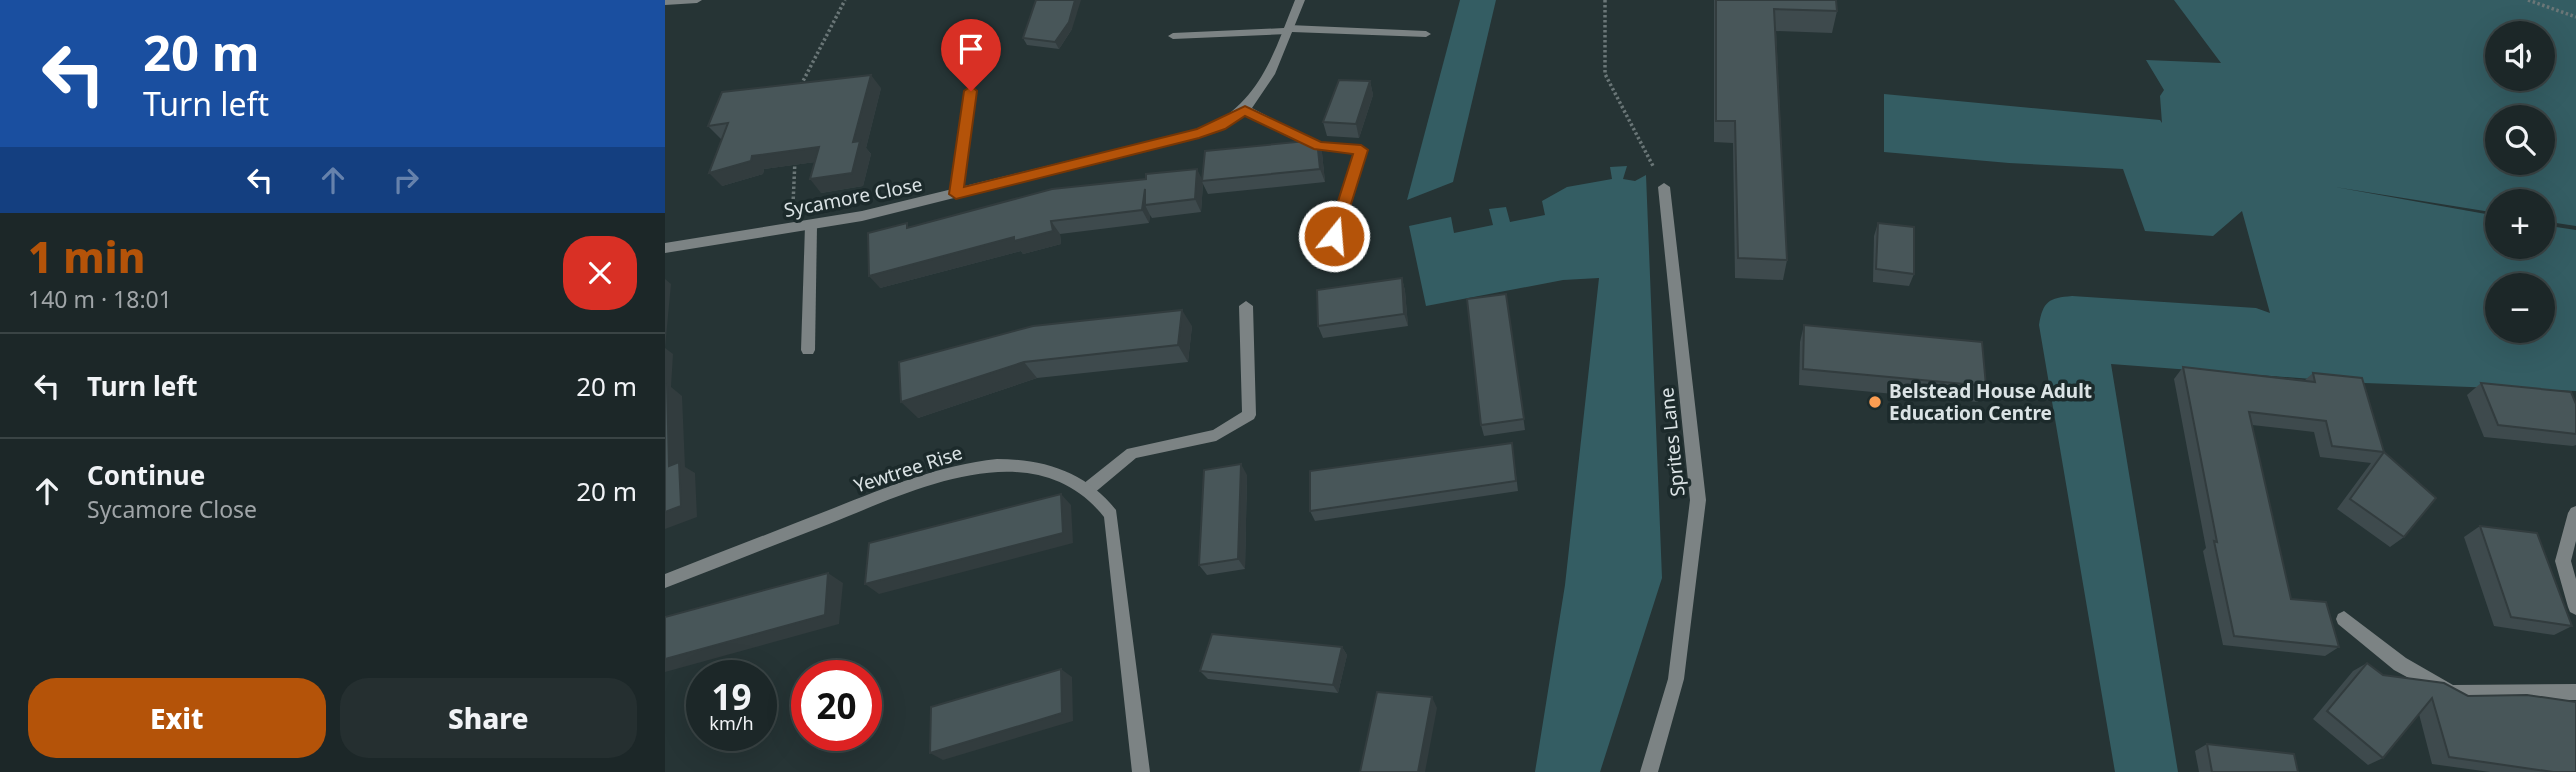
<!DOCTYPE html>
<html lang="en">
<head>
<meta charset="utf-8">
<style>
  :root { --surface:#1c2728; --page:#252f30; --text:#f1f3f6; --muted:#a0a5a8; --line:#3a4445; --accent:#b45309 }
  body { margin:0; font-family:"Noto Sans",sans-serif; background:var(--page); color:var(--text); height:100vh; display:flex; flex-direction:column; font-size:26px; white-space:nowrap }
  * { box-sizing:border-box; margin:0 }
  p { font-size:23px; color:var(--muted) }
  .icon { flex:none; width:38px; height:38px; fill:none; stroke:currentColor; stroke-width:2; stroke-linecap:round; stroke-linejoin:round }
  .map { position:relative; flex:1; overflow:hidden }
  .side { display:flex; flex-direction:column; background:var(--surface); width:665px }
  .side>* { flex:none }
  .guide { background:#1a4fa0; color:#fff; overflow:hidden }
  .tools { position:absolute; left:1820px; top:21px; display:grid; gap:14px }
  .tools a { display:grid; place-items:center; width:70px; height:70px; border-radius:50%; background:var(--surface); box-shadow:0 7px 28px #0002,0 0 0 2px var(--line); font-size:35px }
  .speed { position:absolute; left:21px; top:660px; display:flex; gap:14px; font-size:35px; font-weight:700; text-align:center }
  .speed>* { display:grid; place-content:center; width:91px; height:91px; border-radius:50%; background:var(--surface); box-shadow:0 7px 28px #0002,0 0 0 2px var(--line); line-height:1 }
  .speed small { font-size:18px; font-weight:400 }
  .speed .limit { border:10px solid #d22; background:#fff; color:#111 }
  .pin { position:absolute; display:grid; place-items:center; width:60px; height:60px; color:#fff; margin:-72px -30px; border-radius:50% 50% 50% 0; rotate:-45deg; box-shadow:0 0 7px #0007 }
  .pin .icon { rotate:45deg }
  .me { position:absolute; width:77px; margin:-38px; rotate:17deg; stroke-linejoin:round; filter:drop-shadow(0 0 5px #0008) }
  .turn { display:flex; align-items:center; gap:24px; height:147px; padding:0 28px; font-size:32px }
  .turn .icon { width:91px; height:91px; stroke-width:2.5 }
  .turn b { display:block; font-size:49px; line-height:60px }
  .lanes { display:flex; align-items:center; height:66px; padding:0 28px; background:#0003; justify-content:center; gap:35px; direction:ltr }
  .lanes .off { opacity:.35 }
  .round { display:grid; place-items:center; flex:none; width:74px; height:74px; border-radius:28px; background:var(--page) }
  .overview { display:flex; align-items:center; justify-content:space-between; height:119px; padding:0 28px }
  h1 { font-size:42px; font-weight:800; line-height:52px; color:var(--accent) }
  .cta { display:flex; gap:14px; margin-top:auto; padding:14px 28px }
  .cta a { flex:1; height:80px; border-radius:28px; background:var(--accent); color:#fff; font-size:28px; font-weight:800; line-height:80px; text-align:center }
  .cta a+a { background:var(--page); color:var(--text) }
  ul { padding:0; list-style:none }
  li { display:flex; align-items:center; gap:21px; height:105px; padding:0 28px; border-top:2px solid var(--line) }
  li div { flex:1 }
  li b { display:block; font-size:26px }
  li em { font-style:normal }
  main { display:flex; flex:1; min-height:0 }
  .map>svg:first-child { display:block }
</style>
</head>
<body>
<main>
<section class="side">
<div class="guide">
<div class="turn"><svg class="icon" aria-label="left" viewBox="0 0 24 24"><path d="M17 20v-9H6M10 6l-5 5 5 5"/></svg><div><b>20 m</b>Turn left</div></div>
<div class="lanes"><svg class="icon" aria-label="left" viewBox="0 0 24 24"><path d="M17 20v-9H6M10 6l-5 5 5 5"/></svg><svg class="icon off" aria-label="ahead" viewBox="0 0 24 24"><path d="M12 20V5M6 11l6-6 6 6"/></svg><svg class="icon off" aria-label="right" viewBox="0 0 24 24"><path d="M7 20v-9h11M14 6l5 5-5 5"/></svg></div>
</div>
<div class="overview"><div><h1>1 min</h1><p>140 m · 18:01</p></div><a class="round" style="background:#d93025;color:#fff"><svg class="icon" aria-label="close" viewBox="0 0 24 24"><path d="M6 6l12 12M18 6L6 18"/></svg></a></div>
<ul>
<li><svg class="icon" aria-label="left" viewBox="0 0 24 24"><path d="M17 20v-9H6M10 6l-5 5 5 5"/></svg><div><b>Turn left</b></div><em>20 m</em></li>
<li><svg class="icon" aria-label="ahead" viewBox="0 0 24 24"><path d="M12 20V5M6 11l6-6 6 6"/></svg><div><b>Continue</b><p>Sycamore Close</p></div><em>20 m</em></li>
</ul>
<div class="cta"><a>Exit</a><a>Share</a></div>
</section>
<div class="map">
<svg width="1911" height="772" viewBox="0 0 1911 772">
  <rect width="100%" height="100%" fill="#263435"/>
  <g fill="#345d63" fill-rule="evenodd">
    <polygon points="795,0 831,0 788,182 742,200"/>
    <path d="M1509,0H1911V226L1878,221V201H1832V213L1670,187L1832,216V247H1878V225L1911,230V391L1700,383L1446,364L1513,772H1450L1374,325C1378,301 1384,298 1407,296L1591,308L1605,313L1577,211L1548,236L1480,231L1458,169L1344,163L1219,152V94L1495,120L1497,123L1495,96L1499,90L1481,60L1556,63ZM1832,33H1878V79H1832ZM1832,117H1878V163H1832ZM1832,285H1878V331H1832Z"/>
    <polygon points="962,166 958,179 970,181 981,175 997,578 935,772 870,772 900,585 934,278 898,280 761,306 744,226 786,217 789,233 828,225 824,209 841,207 845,222 880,215 877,201 902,187 947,179 945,167"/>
  </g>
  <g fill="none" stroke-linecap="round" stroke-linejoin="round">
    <g stroke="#6a7677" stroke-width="3.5" stroke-dasharray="2.5 2.5" stroke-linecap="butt">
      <polyline points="940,0 940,74 988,166"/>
      <polyline points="1863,0 1911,17"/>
      <polyline points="136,85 180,0"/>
      <polyline points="128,204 130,160"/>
    </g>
    <g fill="#7c8384" fill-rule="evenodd">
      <polygon points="624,25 761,31 766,34 761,37 627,32 622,34 508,39 503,36 508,33 619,28"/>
      <polygon points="306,87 312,91 297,194 291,198 285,194 300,91"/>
      <polygon points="627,130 655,142 696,146 702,150 673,239 669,241 663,236 689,154 653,150 623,137 623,131"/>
      <polygon points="146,221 152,226 150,350 148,354 138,354 136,350 140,226"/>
      <polygon points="581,301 588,306 591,415 589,419 551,441 471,458 428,494 423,496 418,494 416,489 418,484 462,449 548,430 577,412 574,306"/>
    </g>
    <g fill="#7c8384" fill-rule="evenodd">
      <polygon points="0,0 37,0 32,3 0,5"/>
      <path d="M630,0H640L610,74L587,108L631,131V137H623L580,115L571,122L549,133L197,221L0,253V243L197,211L545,126C597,98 609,52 630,0Z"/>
      <polygon points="999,183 1005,187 1041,500 1019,679 993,772 975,772 1003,679 1025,500 993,187"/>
      <path d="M332,459C379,459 421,472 451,510L485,772H467L439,517C369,429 247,491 164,524C109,545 55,567 0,588V574C56,552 113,530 169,508C222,487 275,465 332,459Z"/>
      <polygon points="1911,506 1911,541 1906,561 1911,579 1911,615 1905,612 1903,607 1890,561 1903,513 1906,508"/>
      <polygon points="1679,611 1741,658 1788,685 1911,684 1911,700 1786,701 1729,670 1673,624 1671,619 1673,614"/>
    </g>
  </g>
  <g fill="#3e4a4d">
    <polygon points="1049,0 1171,0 1172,11 1167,33 1111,31 1122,260 1118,280 1070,278 1068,143 1049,142"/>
    <polygon points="407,29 394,49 362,45 358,38"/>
    <polygon points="705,81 708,95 694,138 662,136 658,122"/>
    <polygon points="216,88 201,148 206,154 198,186 156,193 150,162 99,169 98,174 57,186 57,139 56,139 43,126"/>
    <polygon points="652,140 657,153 660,182 543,194 538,184 536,212 487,218 485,215 484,223 395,234 396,244 358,254 356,251 215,288 246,227 537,179"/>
    <polygon points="1213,223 1249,274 1244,286 1208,282 1209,236"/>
    <polygon points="737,278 740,291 743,326 658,338 653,326"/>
    <polygon points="841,294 860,430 819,436 816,425"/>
    <polygon points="1139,325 1321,386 1313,402 1134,385 1135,342"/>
    <polygon points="527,326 523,362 372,378 253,418 234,362"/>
    <polygon points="1518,367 1640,380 1648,373 1719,452 1739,537 1725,547 1672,509 1706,463 1655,457 1649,432 1587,425 1626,599 1674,647 1660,656 1558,645 1538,551 1541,548 1509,379"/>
    <polygon points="1816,383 1911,404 1911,445 1908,446 1819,437 1802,395"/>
    <polygon points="847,443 853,491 650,521 645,511"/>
    <polygon points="582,475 580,569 542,575 534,565"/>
    <polygon points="1815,526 1907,626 1889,635 1829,626 1799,537"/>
    <polygon points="677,647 682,655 673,693 543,679 535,671"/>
    <polygon points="1702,663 1718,675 1779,683 1911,772 1825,772 1767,764 1754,714 1718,758 1703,765 1648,719 1688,671"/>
    <polygon points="1542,744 1633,772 1534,772 1530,751"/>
  </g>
  <g fill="#323c3e">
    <polygon points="410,0 416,0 407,29 394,49 390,42"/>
    <polygon points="206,75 216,88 201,148 206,154 198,186 156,193 145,179 188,142"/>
    <polygon points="705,81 708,95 694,138 691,124"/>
    <polygon points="652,140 657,153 660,182 655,169"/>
    <polygon points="154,147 165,160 99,169 98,174 57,186 44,173 87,156"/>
    <polygon points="532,169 538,181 537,181 538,184 536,212 530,199"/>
    <polygon points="480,189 480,205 485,215 484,223 477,210"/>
    <polygon points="386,221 395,234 396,244 358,254 356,251 215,288 204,276"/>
    <polygon points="737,278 740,291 743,326 739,314"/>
    <polygon points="0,279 6,284 0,348 8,354 6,387 17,396 20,467 30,473 32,517 0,529 0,512 4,466 0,397"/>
    <polygon points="517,310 527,326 523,362 513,345"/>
    <polygon points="359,362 372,378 253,418 236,402"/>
    <polygon points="576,464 582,475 580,569 573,559"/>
    <polygon points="396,494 406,505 408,543 214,594 200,584"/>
    <polygon points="163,573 178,583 174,624 0,672 0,659"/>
    <polygon points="677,647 682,655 673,693 668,685"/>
    <polygon points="396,669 407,677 408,721 278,760 265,753"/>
    <polygon points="767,697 772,708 760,772 753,772"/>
  </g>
  <g fill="#485659" stroke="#323c3e" stroke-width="2">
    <polygon points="371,0 410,0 404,22 390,42 358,38"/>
    <polygon points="1051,0 1171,0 1172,11 1109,9 1122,260 1073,258 1070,121 1051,121"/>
    <polygon points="206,75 188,142 195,141 187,173 145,179 154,147 87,156 86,161 44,173 63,123 43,126 57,92"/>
    <polygon points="674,80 705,81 691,124 658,122"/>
    <polygon points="652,140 655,169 537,181 540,151"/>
    <polygon points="532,169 530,199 480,205 480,189 477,210 386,221 388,231 349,241 349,237 204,276 203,233 242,223 242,228 387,189 481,179 481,174"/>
    <polygon points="1213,223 1249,227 1249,274 1211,269"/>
    <polygon points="737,278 739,314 653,326 652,290"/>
    <polygon points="841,294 859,419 816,425 802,299"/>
    <polygon points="517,310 513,345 359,362 236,402 234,362 368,326"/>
    <polygon points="1139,325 1317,342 1321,386 1138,369"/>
    <polygon points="1518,367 1650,382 1648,373 1697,378 1719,452 1667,446 1661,421 1584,412 1626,599 1661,602 1674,647 1569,636 1549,541 1552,542"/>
    <polygon points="1816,383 1906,392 1911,404 1911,434 1833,425"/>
    <polygon points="2,384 4,466 14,462 16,506 0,512 0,385"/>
    <polygon points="847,443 851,481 645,511 645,471"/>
    <polygon points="1719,452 1771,498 1739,537 1685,499"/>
    <polygon points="576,464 573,559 534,565 539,470"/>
    <polygon points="396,494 398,533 200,584 204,543"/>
    <polygon points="1815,526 1872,533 1907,626 1846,617"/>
    <polygon points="163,573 160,615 0,659 0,617"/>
    <polygon points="547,634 677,647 668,685 535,671"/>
    <polygon points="1702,663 1718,675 1779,683 1803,696 1862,695 1911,702 1911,772 1888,772 1784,757 1767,698 1718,758 1662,711"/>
    <polygon points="396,669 397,713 265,753 266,707"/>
    <polygon points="712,692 767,697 753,772 695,772"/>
    <polygon points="1542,744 1629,754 1633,772 1547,772"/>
  </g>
  <polygon fill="#b45309" stroke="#753606" stroke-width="2" points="306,86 312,91 299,187 532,129 580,106 656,142 696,145 703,150 676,236 669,242 662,236 688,154 649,149 580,116 560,129 534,138 291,199 284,194 299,91"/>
  <circle fill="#fc9e52" stroke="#1c2a2b" stroke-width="2.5" cx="1210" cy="402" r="7"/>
  <g text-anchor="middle" stroke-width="7" stroke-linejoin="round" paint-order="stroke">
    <g font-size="19" fill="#dbe3e5" stroke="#1c2a2b">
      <text transform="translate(188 197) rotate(-11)" y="7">Sycamore Close</text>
      <text transform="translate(1007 442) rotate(-96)" y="7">Sprites Lane</text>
      <text transform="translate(243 469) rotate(-18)" y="7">Yewtree Rise</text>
    </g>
    <g font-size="19" font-weight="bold" fill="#dbe3e5" stroke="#1c2a2b" text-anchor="start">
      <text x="1224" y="398">Belstead House Adult<tspan x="1224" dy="22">Education Centre</tspan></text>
    </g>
  </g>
</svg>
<div class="tools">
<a><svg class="icon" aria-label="sound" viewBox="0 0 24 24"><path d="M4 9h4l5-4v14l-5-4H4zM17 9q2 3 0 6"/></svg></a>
<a><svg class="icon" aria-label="search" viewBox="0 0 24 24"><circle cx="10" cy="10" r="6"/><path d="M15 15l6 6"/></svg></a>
<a>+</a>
<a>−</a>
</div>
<div class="speed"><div>19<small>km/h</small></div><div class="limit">20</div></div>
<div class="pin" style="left:306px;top:91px;background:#d93025"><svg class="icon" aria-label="arrive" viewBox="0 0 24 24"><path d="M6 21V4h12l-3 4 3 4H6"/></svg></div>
<svg class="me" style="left:669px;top:236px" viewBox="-20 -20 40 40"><circle r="17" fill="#b45309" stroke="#fff" stroke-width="3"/><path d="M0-11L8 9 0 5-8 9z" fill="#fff"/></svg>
</div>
</main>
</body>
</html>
